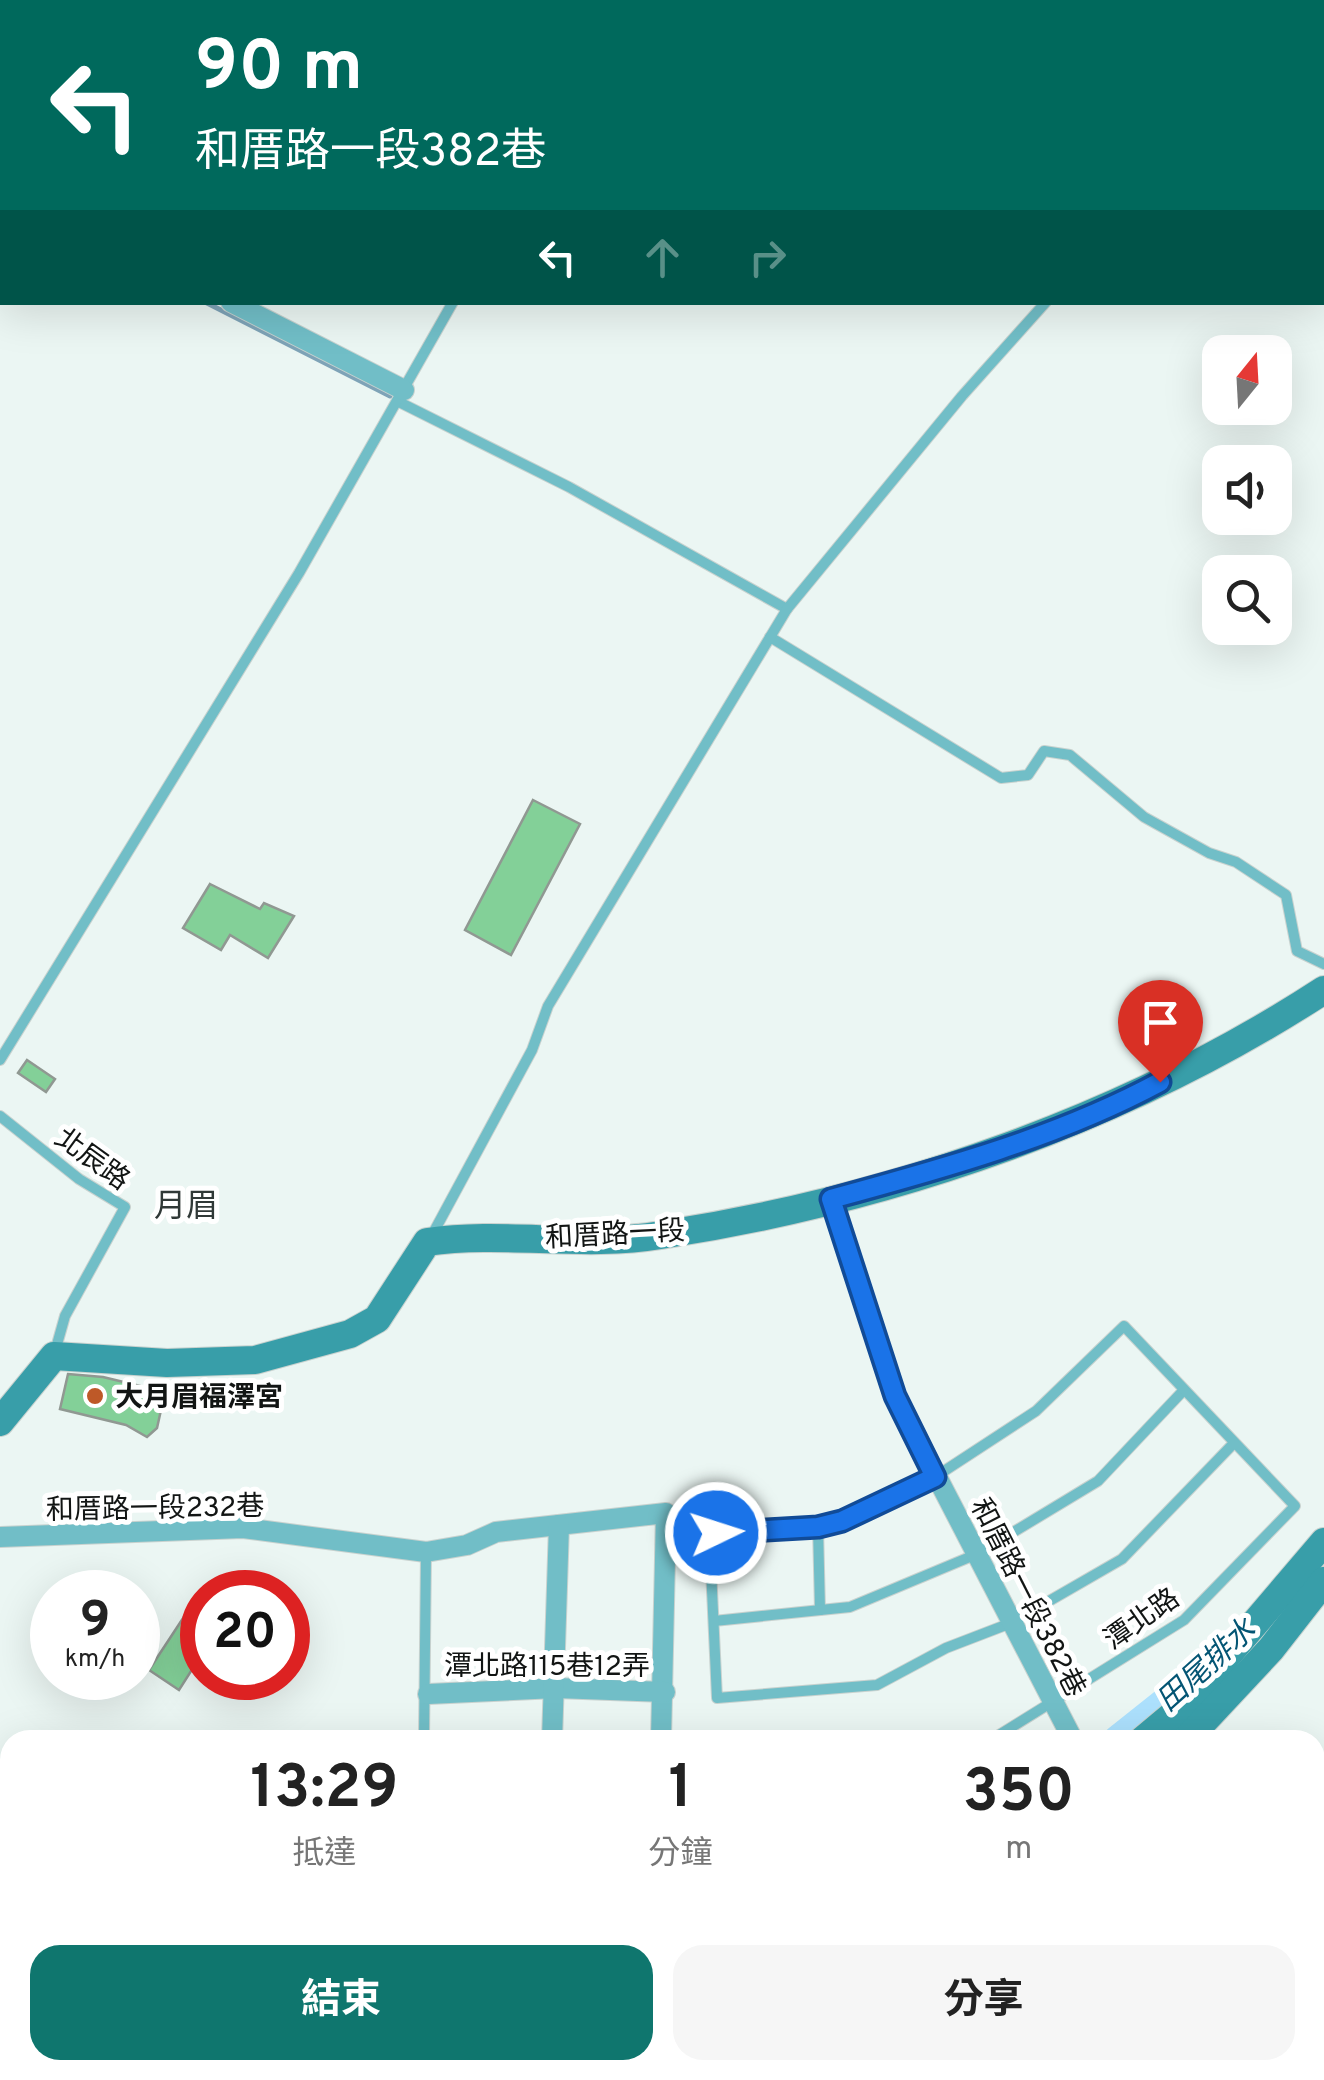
<!DOCTYPE html>
<html lang="zh-TW">
<head>
<meta charset="utf-8">
<style>
  :root { --surface:#fff; --page:#f6f6f6; --text:#222; --muted:#767676; --accent:#0f766e }
  body { margin:0; font-family:Overpass,"Noto Sans TC",sans-serif; background:var(--page); color:var(--text); height:100vh; display:flex; flex-direction:column; font-size:38px; white-space:nowrap }
  * { box-sizing:border-box; margin:0 }
  p { font-size:32px; color:var(--muted) }
  .icon { flex:none; width:55px; height:55px; fill:none; stroke:currentColor; stroke-width:2; stroke-linecap:round; stroke-linejoin:round }
  .map { position:relative; flex:1; overflow:hidden }
  .details { position:absolute; left:0px; top:1730px; width:1325px; height:350px; display:flex; flex-direction:column; background:var(--surface); border-radius:30px 30px 0 0; box-shadow:0 10px 40px #0002 }
  .details>* { flex:none }
  .guide { position:absolute; left:0px; top:0px; width:1325px; height:305px; box-shadow:0 10px 40px #0002; background:#00695c; color:#fff; overflow:hidden }
  .needle { width:65px; rotate:18deg }
  .fabs { position:absolute; left:1202px; top:335px; display:grid; gap:20px }
  .fabs a { display:grid; place-items:center; width:90px; height:90px; border-radius:20px; background:var(--surface); box-shadow:0 10px 40px #0002; font-size:50px }
  .speed { position:absolute; left:30px; top:1570px; display:flex; gap:20px; font-size:50px; font-weight:700; text-align:center }
  .speed>* { display:grid; place-content:center; width:130px; height:130px; border-radius:50%; background:var(--surface); box-shadow:0 10px 40px #0002; line-height:1 }
  .speed small { font-size:25px; font-weight:400 }
  .speed .limit { border:15px solid #d22; background:#fff; color:#111 }
  .pin { position:absolute; display:grid; place-items:center; width:85px; height:85px; color:#fff; margin:-102px -42px; border-radius:50% 50% 50% 0; rotate:-45deg; box-shadow:0 0 10px #0007 }
  .pin .icon { rotate:45deg }
  .me { position:absolute; width:110px; margin:-55px; rotate:86deg; stroke-linejoin:round; filter:drop-shadow(0 0 8px #0008) }
  .turn { display:flex; align-items:center; gap:35px; height:210px; padding:0 30px; font-size:45px }
  .turn .icon { width:130px; height:130px; stroke-width:2.5 }
  .turn b { display:block; font-size:70px; line-height:85px }
  .lanes { display:flex; align-items:center; height:95px; padding:0 30px; background:#0003; justify-content:center; gap:50px; direction:ltr }
  .lanes .off { opacity:.35 }
  .eta { display:flex; justify-content:space-evenly; align-items:center; height:170px; text-align:center }
  .eta b { font-size:60px; font-weight:700; line-height:70px }
  .button { display:flex; gap:20px; margin-top:auto; padding:20px 30px }
  .button a { flex:1; height:115px; border-radius:30px; background:var(--accent); color:#fff; font-size:40px; font-weight:700; line-height:115px; text-align:center }
  .button a+a { background:var(--page); color:var(--text) }
  .map>svg:first-child { display:block }
</style>
</head>
<body>
<div class="map">
<svg width="1324" height="2080" viewBox="0 0 1324 2080">
  <rect width="100%" height="100%" fill="#ebf6f3"/>
  <g fill="none" stroke-linecap="round" stroke-linejoin="round">
    <g stroke="#7ea3b7" stroke-width="5">
      <polyline points="1322,58 1324,59"/>
      <polyline points="205,302 390,396"/>
    </g>
    <g stroke="#ace0fd" stroke-width="18">
      <polyline points="0,2026 10,2026"/>
      <polyline points="271,2070 325,2080"/>
    </g>
    <polyline stroke="#ace0fd" stroke-width="30" points="1118,1740 1211,1666"/>
  </g>
  <g fill="#83d098" stroke="#909892" stroke-width="2.5">
    <polygon points="533,800 580,824 511,955 465,930"/>
    <polygon points="210,884 260,909 264,903 294,916 268,958 230,935 221,950 183,928"/>
    <polygon points="27,1060 55,1079 46,1092 18,1073"/>
    <polygon points="68,1374 103,1377 165,1392 157,1428 147,1437 126,1425 60,1409"/>
    <polygon points="191,1606 202,1614 202,1654 179,1690 149,1670"/>
  </g>
  <g fill="none" stroke-linecap="round" stroke-linejoin="round">
    <g stroke="#c8d2cf" stroke-width="12">
      <g id="lane">
        <polyline points="1085,0 1090,2"/>
        <polyline points="618,2 620,0"/>
        <polyline points="1296,2 1299,0"/>
        <polyline points="1322,53 1324,53"/>
        <polyline points="397,401 569,487 787,609"/>
        <polyline points="770,637 1001,778 1028,775 1044,751 1070,755 1144,817 1209,853 1236,862 1286,895 1297,951 1324,964"/>
        <polyline points="0,1060 299,573 453,302"/>
        <polyline points="0,1116 79,1179 125,1207 65,1316 54,1355"/>
        <polyline points="431,1237 532,1050 548,1006 787,609 962,396 1046,302"/>
        <polyline points="818,1527 820,1610"/>
        <polyline points="714,1621 850,1607 977,1554 1098,1481 1182,1392"/>
        <polyline points="424,1740 426,1552"/>
        <polyline points="991,1740 1184,1620 1295,1506 1124,1326 1036,1411 935,1477 842,1521 818,1527 716,1533 710,1547 717,1698 877,1685 946,1648 1011,1623 1122,1559 1234,1443"/>
        <polyline points="0,1796 10,1795"/>
      </g>
    </g>
    <g stroke="#c8d2cf" stroke-width="22">
      <g id="street">
        <polyline points="0,186 2,187"/>
        <polyline points="231,302 404,390"/>
        <polyline points="831,1199 895,1396 1073,1740"/>
        <polyline points="0,1537 243,1528 426,1552 467,1545 496,1532 666,1513 661,1740"/>
        <polyline points="428,1694 556,1688 665,1692"/>
        <polyline points="552,1740 559,1525"/>
        <polyline points="1315,1947 1324,1951"/>
        <polyline points="0,2014 10,2014"/>
        <polyline points="340,2070 394,2080"/>
        <polyline points="85,2080 92,2070"/>
        <polyline points="877,2080 881,2070"/>
      </g>
    </g>
    <g stroke="#c8d2cf" stroke-width="30">
      <g id="secondary">
        <path d="M0,1422L54,1356L167,1363L255,1360L350,1334L377,1319L427,1242C505,1231 583,1248 661,1235C894,1199 1126,1119 1324,990"/>
        <polyline points="1143,1740 1186,1704 1324,1542"/>
        <polyline points="1186,1740 1271,1649 1324,1581"/>
        <polyline points="0,1819 10,1821"/>
        <polyline points="0,1847 10,1847"/>
      </g>
    </g>
    <use href="#lane" stroke="#71bec7" stroke-width="10"/>
    <use href="#street" stroke="#71bec7" stroke-width="20"/>
    <use href="#secondary" stroke="#389ea9" stroke-width="28"/>
  </g>
  <g fill="none" stroke-linecap="round" stroke-linejoin="round">
    <g stroke="#114b97" stroke-width="25">
      <path id="route" d="M716,1533L818,1527L842,1521L935,1477L895,1396L831,1199C942,1169 1058,1137 1160,1082"/>
    </g>
    <use href="#route" stroke="#1a73e8" stroke-width="18"/>
  </g>
  <circle fill="#be5928" stroke="#fff" stroke-width="4" cx="95" cy="1396" r="10"/>
  <g text-anchor="middle" stroke-width="10" stroke-linejoin="round" paint-order="stroke">
    <g font-size="28" fill="#121514" stroke="#fff">
      <text transform="translate(93 1158) rotate(36)" y="10">北辰路</text>
      <text transform="translate(615 1233) rotate(-3)" y="10">和厝路一段</text>
      <text transform="translate(155 1507) rotate(-1)" y="10">和厝路一段232巷</text>
      <text transform="translate(1029 1597) rotate(63)" y="10">和厝路一段382巷</text>
      <text transform="translate(1141 1618) rotate(-35)" y="10">潭北路</text>
      <text x="547" y="1675">潭北路115巷12弄</text>
    </g>
    <g font-size="28" font-weight="bold" fill="#121514" stroke="#fff" text-anchor="start">
      <text x="115" y="1406">大月眉福澤宮</text>
    </g>
    <g font-size="30" font-style="italic" fill="#045574" stroke="#fff">
      <text transform="translate(1206 1665) rotate(-42)" y="10">田尾排水</text>
    </g>
    <g font-size="32" fill="#303937" stroke="#fff">
      <text x="186" y="1216">月眉</text>
    </g>
  </g>
</svg>
<div class="fabs">
<a><svg class="needle" viewBox="-14 -14 28 28"><path d="M0-13l5 13h-10z" fill="#e53935"/><path d="M0 13l5-13h-10z" fill="#767676"/></svg></a>
<a><svg class="icon" aria-label="sound" viewBox="0 0 24 24"><path d="M4 9h4l5-4v14l-5-4H4zM17 9q2 3 0 6"/></svg></a>
<a><svg class="icon" aria-label="search" viewBox="0 0 24 24"><circle cx="10" cy="10" r="6"/><path d="M15 15l6 6"/></svg></a>
</div>
<div class="speed"><div>9<small>km/h</small></div><div class="limit">20</div></div>
<div class="pin" style="left:1160px;top:1082px;background:#d93025"><svg class="icon" aria-label="arrive" viewBox="0 0 24 24"><path d="M6 21V4h12l-3 4 3 4H6"/></svg></div>
<svg class="me" style="left:716px;top:1533px" viewBox="-20 -20 40 40"><circle r="17" fill="#1a73e8" stroke="#fff" stroke-width="3"/><path d="M0-11L8 9 0 5-8 9z" fill="#fff"/></svg>
<div class="guide">
<div class="turn"><svg class="icon" aria-label="left" viewBox="0 0 24 24"><path d="M17 20v-9H6M10 6l-5 5 5 5"/></svg><div><b>90 m</b>和厝路一段382巷</div></div>
<div class="lanes"><svg class="icon" aria-label="left" viewBox="0 0 24 24"><path d="M17 20v-9H6M10 6l-5 5 5 5"/></svg><svg class="icon off" aria-label="ahead" viewBox="0 0 24 24"><path d="M12 20V5M6 11l6-6 6 6"/></svg><svg class="icon off" aria-label="right" viewBox="0 0 24 24"><path d="M7 20v-9h11M14 6l5 5-5 5"/></svg></div>
</div>
<section class="details">
<div class="eta">
<div><b>13:29</b><p>抵達</p></div>
<div><b>1</b><p>分鐘</p></div>
<div><b>350</b><p>m</p></div>
</div>
<div class="button"><a>結束</a><a>分享</a></div>
</section>
</div>
</body>
</html>
